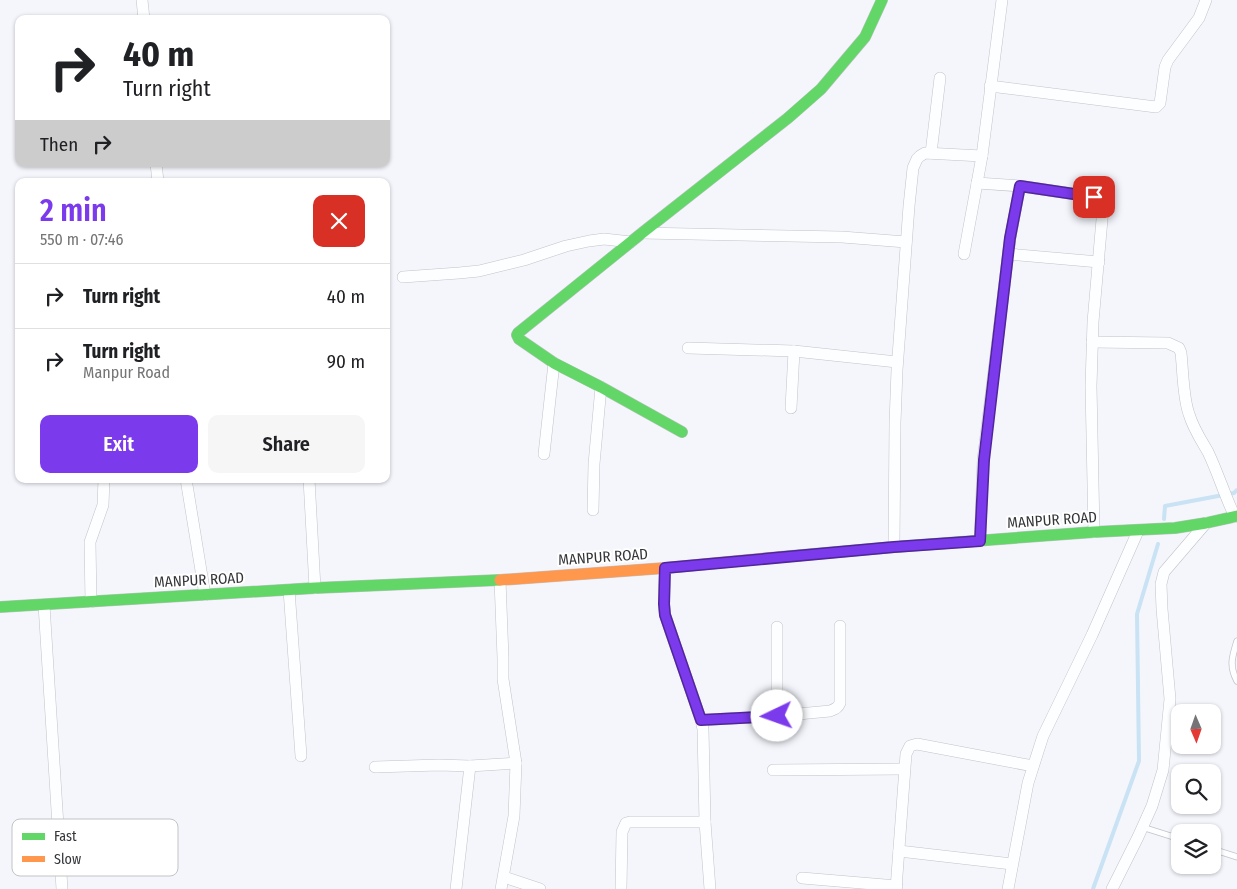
<!DOCTYPE html>
<html lang="en">
<head>
<meta charset="utf-8">
<style>
  :root { --surface:#fff; --page:#f6f6f6; --text:#202124; --muted:#757577; --line:#e0e0e0; --accent:#7c3aed }
  body { margin:0; font-family:"Fira Sans Condensed",sans-serif; background:var(--page); color:var(--text); height:100vh; display:flex; flex-direction:column; font-size:19px; white-space:nowrap }
  * { box-sizing:border-box; margin:0 }
  p { font-size:16px; color:var(--muted) }
  .icon { flex:none; width:28px; height:28px; fill:none; stroke:currentColor; stroke-width:2; stroke-linecap:round; stroke-linejoin:round }
  .map { position:relative; flex:1; overflow:hidden }
  .details { position:absolute; left:15px; top:178px; width:375px; height:305px; display:flex; flex-direction:column; background:var(--surface); border-radius:10px; box-shadow:0 1px 4px #0004 }
  .details>* { flex:none }
  .guide { position:absolute; left:15px; top:15px; width:375px; height:152px; border-radius:10px; box-shadow:0 1px 4px #0004; background:#fff; color:var(--text); overflow:hidden }
  .needle { width:32px; rotate:178deg }
  .tools { position:absolute; left:1171px; top:704px; display:grid; gap:10px }
  .tools a { display:grid; place-items:center; width:50px; height:50px; border-radius:10px; background:var(--surface); box-shadow:0 1px 4px #0004; font-size:25px }
  .pin { position:absolute; display:grid; place-items:center; width:42px; height:42px; color:#fff; margin:-21px; border-radius:10px; box-shadow:0 2px 8px #0006 }
  .me { position:absolute; width:55px; margin:-28px; rotate:267deg; stroke-linejoin:round; filter:drop-shadow(0 0 4px #0008) }
  .turn { display:flex; align-items:center; gap:18px; height:105px; padding:0 25px; font-size:22px }
  .turn .icon { width:65px; height:65px; stroke-width:2.5 }
  .turn b { display:block; font-size:35px; line-height:42px }
  .then { display:flex; align-items:center; height:48px; padding:0 25px; background:#0003; gap:10px; font-size:19px }
  .round { display:grid; place-items:center; flex:none; width:52px; height:52px; border-radius:10px; background:var(--page) }
  .headline { display:flex; align-items:center; justify-content:space-between; height:85px; padding:0 25px }
  h1 { font-size:30px; font-weight:600; line-height:38px; color:var(--accent) }
  .primary-button { display:flex; gap:10px; margin-top:auto; padding:10px 25px }
  .primary-button a { flex:1; height:58px; border-radius:10px; background:var(--accent); color:#fff; font-size:20px; font-weight:600; line-height:58px; text-align:center }
  .primary-button a+a { background:var(--page); color:var(--text) }
  ul { padding:0; list-style:none }
  li { display:flex; align-items:center; gap:15px; height:65px; padding:0 25px; border-top:1px solid var(--line) }
  li div { flex:1 }
  li b { display:block; font-size:19px }
  li em { font-style:normal }
  .map>svg:first-child { display:block }
</style>
</head>
<body>
<div class="map">
<svg width="1237" height="889" viewBox="0 0 1237 889">
  <rect width="100%" height="100%" fill="#f4f6fc"/>
  <g fill="none" stroke-linecap="round" stroke-linejoin="round">
    <g stroke="#c9e2f4" stroke-width="4">
      <polyline points="1164,519 1165,506 1234,493 1237,490"/>
      <polyline points="1093,889 1139,761 1137,614 1158,544"/>
    </g>
    <g stroke="#c1c3c7" stroke-width="7">
      <g id="lane">
        <path d="M1237,641C1232,657 1229,666 1237,681"/>
        <polyline points="1142,827 1180,839"/>
        <polyline points="1212,849 1237,857"/>
      </g>
    </g>
    <g stroke="#c1c3c7" stroke-width="12">
      <g id="street">
        <polyline points="142,0 144,19"/>
        <polyline points="990,86 1156,107 1160,103 1165,67 1168,60 1199,18 1206,0"/>
        <polyline points="931,153 940,78"/>
        <polyline points="156,164 158,181"/>
        <path d="M977,183L1020,186L1094,197C1100,200 1102,202 1103,208L1093,322L1091,386L1094,532"/>
        <polyline points="642,233 842,237 906,242"/>
        <polyline points="964,254 982,156 1002,0"/>
        <polyline points="1008,254 1099,262"/>
        <polyline points="403,277 459,273 479,271 524,260 566,246 589,241 604,239 631,242"/>
        <path d="M1092,342L1168,343L1179,348L1181,353C1183,371 1183,398 1189,414C1193,428 1201,440 1208,452C1218,473 1225,496 1235,517"/>
        <polyline points="688,348 794,351 897,362"/>
        <polyline points="791,408 794,351"/>
        <polyline points="544,454 554,363"/>
        <polyline points="186,479 205,595"/>
        <polyline points="309,479 315,588"/>
        <polyline points="593,510 594,464 601,387"/>
        <polyline points="980,541 983,460 1010,239 1020,186"/>
        <polyline points="894,547 895,423 897,370 909,206 913,168 917,159 920,156 925,153 982,156"/>
        <polyline points="665,568 664,604 665,615 701,720 703,729 705,822 710,889"/>
        <polyline points="500,580 503,658 503,679 516,763 514,816 501,889"/>
        <polyline points="289,590 301,756"/>
        <polyline points="91,602 90,542 103,505 104,479"/>
        <polyline points="44,605 62,889"/>
        <polyline points="777,627 777,716"/>
        <path d="M701,720L777,716L830,711C835,709 838,708 840,703V626"/>
        <polyline points="375,767 439,765 470,766 516,763"/>
        <polyline points="773,770 904,769"/>
        <polyline points="899,851 1012,864"/>
        <polyline points="504,877 540,889"/>
        <polyline points="802,878 897,886"/>
        <polyline points="456,889 470,766"/>
        <polyline points="621,889 622,832 626,823 630,822 705,822"/>
        <polyline points="896,889 906,754 910,746 917,744 1033,766"/>
        <polyline points="1008,889 1028,783 1043,736 1092,635 1138,531"/>
        <polyline points="1112,889 1138,837 1152,806 1163,770 1170,699 1162,609 1161,584 1164,572 1206,523"/>
      </g>
    </g>
    <g stroke="#c1c3c7" stroke-width="12">
      <g id="fast">
        <polyline points="682,432 601,387 554,363 519,339 517,335 518,333 642,233 788,118 821,89 865,37 882,0"/>
        <polyline points="780,557 894,547 1094,532 1175,528 1206,523 1237,516"/>
        <polyline points="0,607 315,588 500,580"/>
      </g>
    </g>
    <g stroke="#c1c3c7" stroke-width="12">
      <polyline id="slow" points="500,580 665,568 780,557"/>
    </g>
    <use href="#lane" stroke="#fdfeff" stroke-width="5.5"/>
    <use href="#street" stroke="#fdfeff" stroke-width="11"/>
    <use href="#fast" stroke="#63d668" stroke-width="11"/>
    <use href="#slow" stroke="#ff974d" stroke-width="11"/>
  </g>
  <g fill="none" stroke-linecap="round" stroke-linejoin="round">
    <g stroke="#51269a" stroke-width="12">
      <polyline id="route" points="777,716 701,720 665,615 664,604 665,568 894,547 980,541 984,460 1010,238 1020,186 1094,197"/>
    </g>
    <use href="#route" stroke="#7c3aed" stroke-width="9"/>
  </g>
  <g text-anchor="middle" stroke-width="4" stroke-linejoin="round" paint-order="stroke">
    <g font-size="15" fill="#343639" stroke="#fff">
      <text transform="translate(1052 520) rotate(-4)" y="5">MANPUR ROAD</text>
      <text transform="translate(603 557) rotate(-4)" y="5">MANPUR ROAD</text>
      <text transform="translate(199 580) rotate(-3)" y="5">MANPUR ROAD</text>
    </g>
  </g>
  <rect x="12" y="819" width="166" height="57" rx="8" fill="#fff" stroke="#c2c3c4" stroke-width="1"/>
  <rect x="22" y="833" width="23" height="7" fill="#63d668"/>
  <rect x="22" y="856" width="23" height="6" fill="#ff974d"/>
  <g font-size="14" fill="#343639">
    <text x="54" y="841">Fast</text>
    <text x="54" y="864">Slow</text>
  </g>
</svg>
<div class="tools">
<a><svg class="needle" viewBox="-14 -14 28 28"><path d="M0-13l5 13h-10z" fill="#e53935"/><path d="M0 13l5-13h-10z" fill="#757577"/></svg></a>
<a><svg class="icon" aria-label="search" viewBox="0 0 24 24"><circle cx="10" cy="10" r="6"/><path d="M15 15l6 6"/></svg></a>
<a><svg class="icon" aria-label="layers" viewBox="0 0 24 24"><path d="M12 4l9 5-9 5-9-5zM3 14l9 5 9-5"/></svg></a>
</div>
<div class="pin" style="left:1094px;top:197px;background:#d93025"><svg class="icon" aria-label="arrive" viewBox="0 0 24 24"><path d="M6 21V4h12l-3 4 3 4H6"/></svg></div>
<svg class="me" style="left:777px;top:716px" viewBox="-20 -20 40 40"><circle r="19" fill="#fff"/><path d="M0-13L10 11 0 6-10 11z" fill="#7c3aed"/></svg>
<div class="guide">
<div class="turn"><svg class="icon" aria-label="right" viewBox="0 0 24 24"><path d="M7 20v-9h11M14 6l5 5-5 5"/></svg><div><b>40 m</b>Turn right</div></div>
<div class="then">Then<svg class="icon" aria-label="right" viewBox="0 0 24 24"><path d="M7 20v-9h11M14 6l5 5-5 5"/></svg></div>
</div>
<section class="details">
<div class="headline"><div><h1>2 min</h1><p>550 m · 07:46</p></div><a class="round" style="background:#d93025;color:#fff"><svg class="icon" aria-label="close" viewBox="0 0 24 24"><path d="M6 6l12 12M18 6L6 18"/></svg></a></div>
<ul>
<li><svg class="icon" aria-label="right" viewBox="0 0 24 24"><path d="M7 20v-9h11M14 6l5 5-5 5"/></svg><div><b>Turn right</b></div><em>40 m</em></li>
<li><svg class="icon" aria-label="right" viewBox="0 0 24 24"><path d="M7 20v-9h11M14 6l5 5-5 5"/></svg><div><b>Turn right</b><p>Manpur Road</p></div><em>90 m</em></li>
</ul>
<div class="primary-button"><a>Exit</a><a>Share</a></div>
</section>
</div>
</body>
</html>
